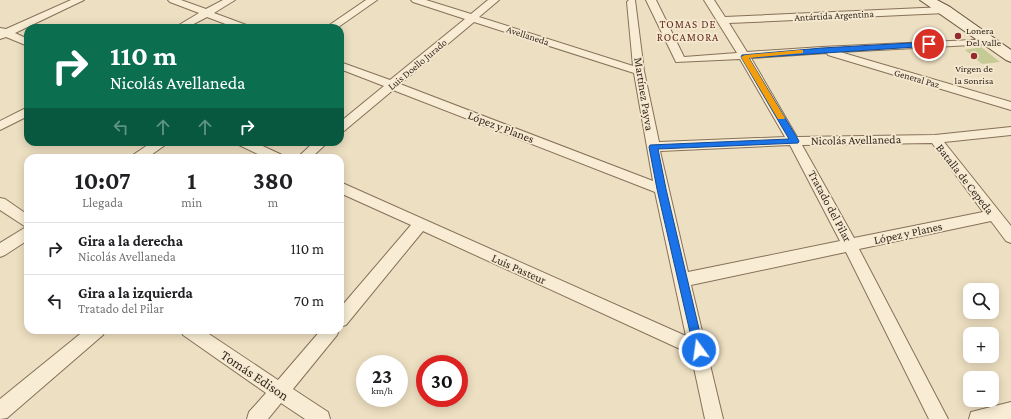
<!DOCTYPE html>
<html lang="es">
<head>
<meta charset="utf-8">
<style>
  :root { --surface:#fff; --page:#f2f2f2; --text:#202124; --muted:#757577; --line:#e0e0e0 }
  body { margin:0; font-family:"Crimson Pro",serif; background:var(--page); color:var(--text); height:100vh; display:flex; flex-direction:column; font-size:15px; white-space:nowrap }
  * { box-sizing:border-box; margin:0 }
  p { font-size:13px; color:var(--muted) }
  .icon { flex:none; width:22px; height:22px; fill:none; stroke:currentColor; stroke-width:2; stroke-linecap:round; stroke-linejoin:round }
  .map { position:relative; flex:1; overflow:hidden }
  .side { position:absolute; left:24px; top:154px; width:320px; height:180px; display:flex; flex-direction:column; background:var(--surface); border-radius:12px; box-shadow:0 2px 10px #0003 }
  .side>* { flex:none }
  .top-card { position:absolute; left:24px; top:24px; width:320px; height:122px; border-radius:12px; box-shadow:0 2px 10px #0003; background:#0b6e4f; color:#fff; overflow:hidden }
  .tools { position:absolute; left:963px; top:283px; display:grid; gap:8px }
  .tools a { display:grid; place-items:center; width:36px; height:36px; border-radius:8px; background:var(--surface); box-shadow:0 2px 10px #0003; font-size:20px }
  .speed { position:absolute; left:356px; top:355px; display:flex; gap:8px; font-size:20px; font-weight:700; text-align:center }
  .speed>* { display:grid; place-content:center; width:52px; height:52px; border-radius:50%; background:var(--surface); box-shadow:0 2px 10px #0003; line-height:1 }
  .speed small { font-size:10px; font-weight:400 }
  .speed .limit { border:6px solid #d22; background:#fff; color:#111 }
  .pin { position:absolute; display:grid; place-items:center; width:34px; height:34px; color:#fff; margin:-17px; border:2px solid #fff; border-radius:50%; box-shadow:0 1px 4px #0007 }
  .me { position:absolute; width:44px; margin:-22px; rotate:346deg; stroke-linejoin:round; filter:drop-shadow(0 0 3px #0008) }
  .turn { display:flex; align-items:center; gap:14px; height:84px; padding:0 20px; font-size:18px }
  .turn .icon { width:52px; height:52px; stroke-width:2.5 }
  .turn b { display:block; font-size:28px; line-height:34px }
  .lanes { display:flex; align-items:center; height:38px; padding:0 20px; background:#0003; justify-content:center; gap:20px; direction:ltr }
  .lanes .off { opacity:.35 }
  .eta { display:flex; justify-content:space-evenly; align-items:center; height:68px; text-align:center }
  .eta b { font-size:24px; font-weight:700; line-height:28px }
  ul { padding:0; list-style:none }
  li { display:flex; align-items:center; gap:12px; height:52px; padding:0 20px; border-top:1px solid var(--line) }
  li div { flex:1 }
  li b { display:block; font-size:15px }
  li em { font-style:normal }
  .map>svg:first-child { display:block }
</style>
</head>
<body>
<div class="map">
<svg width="1011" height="419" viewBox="0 0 1011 419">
  <rect width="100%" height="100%" fill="#eddfc1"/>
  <polygon fill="#c6cb96" points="981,47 1000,62 982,64 965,50"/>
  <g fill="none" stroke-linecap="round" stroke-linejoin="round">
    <g stroke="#867059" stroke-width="2">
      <g id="street">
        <polygon points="71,0 84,0 15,33 28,39 28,46 6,37 0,39 0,28 6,29"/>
        <polygon points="168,0 181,0 206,9 223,0 235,0 214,13 249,26 250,28 236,28 207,17 186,28 174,28 199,13 170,2"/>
        <polygon points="366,0 377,0 337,28 325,28"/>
        <path d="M411,0H426L471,14L488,0H499L479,17L633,66L627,2L629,0H635L644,71L659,142L785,137L740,59L676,62L646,0H656L684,57L737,53L704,0H714L725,17L945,7L950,10L945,13L729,23L747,52L822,47L994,39L995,41L994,43L990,44L840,52L1011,102V110L828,55L827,53L751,58L797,137L935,135L1011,127V135L944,142L1011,226V243L1006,241L991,221L859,249L948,419H929L846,252L691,285L723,419H705L691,354L423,231L346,325L340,327V308L411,225L340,193V182L686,336L655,192L393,90L344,131L340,132V122L384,86L340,69V62L390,80L465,19L413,2ZM474,22L634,73L653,181L400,84ZM932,143L983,212L854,238L802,145ZM790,145L840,241L688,272L660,151Z"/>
        <polygon points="28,107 28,116 0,130 0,121"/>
        <polygon points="152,142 167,142 165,145 147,158 132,158 133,155"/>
        <polygon points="237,142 254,142 282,155 283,158 266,158 239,145"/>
        <polygon points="314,142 328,142 311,158 297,158"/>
        <polygon points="0,198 5,199 28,215 28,240 5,255 0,257 0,243 26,227 0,210"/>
        <polygon points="85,330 105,330 103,335 7,418 0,419 0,399"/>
        <polygon points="181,330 203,330 278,380 321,330 339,330 337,335 293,389 328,412 330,419 305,419 281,403 268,419 247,419 249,412 266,393 183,335"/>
        <polygon points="1011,402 1011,419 969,419 971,412"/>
      </g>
    </g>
    <g stroke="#68513c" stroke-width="2">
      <polygon id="secondary" points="920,0 937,0 950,7 1011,50 1011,62 1006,60"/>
    </g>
    <use href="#street" fill="#f8edd4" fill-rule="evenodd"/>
    <use href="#secondary" fill="#f8edd4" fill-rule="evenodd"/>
  </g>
  <polygon fill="#1a73e8" stroke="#114b97" points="929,42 932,44 931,46 749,58 799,141 798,143 658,149 666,189 704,350 703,354 699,356 695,354 657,189 649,147 650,145 789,139 741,57 742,55 822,48"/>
  <polygon fill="#f59e0b" points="800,50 803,50 803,53 749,58 785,118 784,119 778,119 741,57 745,55"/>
  <g fill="#942a2d" stroke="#f5e9d1" stroke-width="1.5">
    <circle cx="958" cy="36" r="4"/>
    <circle cx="974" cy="56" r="4"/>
  </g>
  <g text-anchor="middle" stroke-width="3.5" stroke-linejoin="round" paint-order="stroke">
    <g font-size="10" fill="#36291d" stroke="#f5e9d1">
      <text transform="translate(834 15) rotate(-3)" y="4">Antártida Argentina</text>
      <text transform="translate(528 35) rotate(18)" y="4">Avellaneda</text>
      <text transform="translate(417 64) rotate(-40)" y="4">Luis Doello Jurado</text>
      <text transform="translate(917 78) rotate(16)" y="4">General Paz</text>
    </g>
    <g font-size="10" fill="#36291d" stroke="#f5e9d1" text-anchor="start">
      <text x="966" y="34">Lonera<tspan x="966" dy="12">Del Valle</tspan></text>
      <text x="974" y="72" text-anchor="middle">Virgen de<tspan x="974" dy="12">la Sonrisa</tspan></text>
    </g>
    <g font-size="11" letter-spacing="1" fill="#622a1d" stroke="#f5e9d1">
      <text x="688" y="28">TOMAS DE<tspan x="688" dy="13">ROCAMORA</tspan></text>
    </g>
    <g font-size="12" fill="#36291d" stroke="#f5e9d1">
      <text transform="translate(644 94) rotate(81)" y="4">Martínez Payva</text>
      <text transform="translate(501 127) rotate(21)" y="4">López y Planes</text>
      <text transform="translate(856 140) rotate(-1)" y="4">Nicolás Avellaneda</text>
      <text transform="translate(965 179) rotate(52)" y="4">Batalla de Cepeda</text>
      <text transform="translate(830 206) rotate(62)" y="4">Tratado del Pilar</text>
      <text transform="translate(908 233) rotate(-12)" y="4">López y Planes</text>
      <text transform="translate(519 269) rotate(24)" y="4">Luis Pasteur</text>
    </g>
    <g font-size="14" fill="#36291d" stroke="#f5e9d1">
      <text transform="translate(255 375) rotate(34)" y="5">Tomás Edison</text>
    </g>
  </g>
</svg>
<div class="tools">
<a><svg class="icon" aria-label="search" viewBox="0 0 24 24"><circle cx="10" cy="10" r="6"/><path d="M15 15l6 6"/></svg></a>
<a>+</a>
<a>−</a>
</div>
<div class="speed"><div>23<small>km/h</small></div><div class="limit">30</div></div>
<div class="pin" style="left:929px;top:44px;background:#d93025"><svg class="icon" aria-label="arrive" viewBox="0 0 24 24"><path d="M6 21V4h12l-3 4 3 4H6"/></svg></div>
<svg class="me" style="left:699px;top:350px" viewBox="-20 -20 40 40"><circle r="17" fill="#1a73e8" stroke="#fff" stroke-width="3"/><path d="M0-11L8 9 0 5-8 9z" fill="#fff"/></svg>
<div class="top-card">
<div class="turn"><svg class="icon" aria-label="right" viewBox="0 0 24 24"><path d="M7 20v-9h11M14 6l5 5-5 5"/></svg><div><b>110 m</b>Nicolás Avellaneda</div></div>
<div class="lanes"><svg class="icon off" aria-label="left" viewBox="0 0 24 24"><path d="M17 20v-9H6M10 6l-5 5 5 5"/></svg><svg class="icon off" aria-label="ahead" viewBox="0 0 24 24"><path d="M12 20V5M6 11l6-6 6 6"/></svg><svg class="icon off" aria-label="ahead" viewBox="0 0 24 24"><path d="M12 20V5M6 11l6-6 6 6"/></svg><svg class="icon" aria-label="right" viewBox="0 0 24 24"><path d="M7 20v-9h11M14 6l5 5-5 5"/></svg></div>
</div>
<section class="side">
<div class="eta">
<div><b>10:07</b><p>Llegada</p></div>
<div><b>1</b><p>min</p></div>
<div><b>380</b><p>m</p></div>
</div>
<ul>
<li><svg class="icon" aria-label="right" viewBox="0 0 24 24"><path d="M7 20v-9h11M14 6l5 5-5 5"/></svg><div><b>Gira a la derecha</b><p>Nicolás Avellaneda</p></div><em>110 m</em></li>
<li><svg class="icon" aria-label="left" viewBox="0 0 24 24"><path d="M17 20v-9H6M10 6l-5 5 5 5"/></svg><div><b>Gira a la izquierda</b><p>Tratado del Pilar</p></div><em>70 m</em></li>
</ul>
</section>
</div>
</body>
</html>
